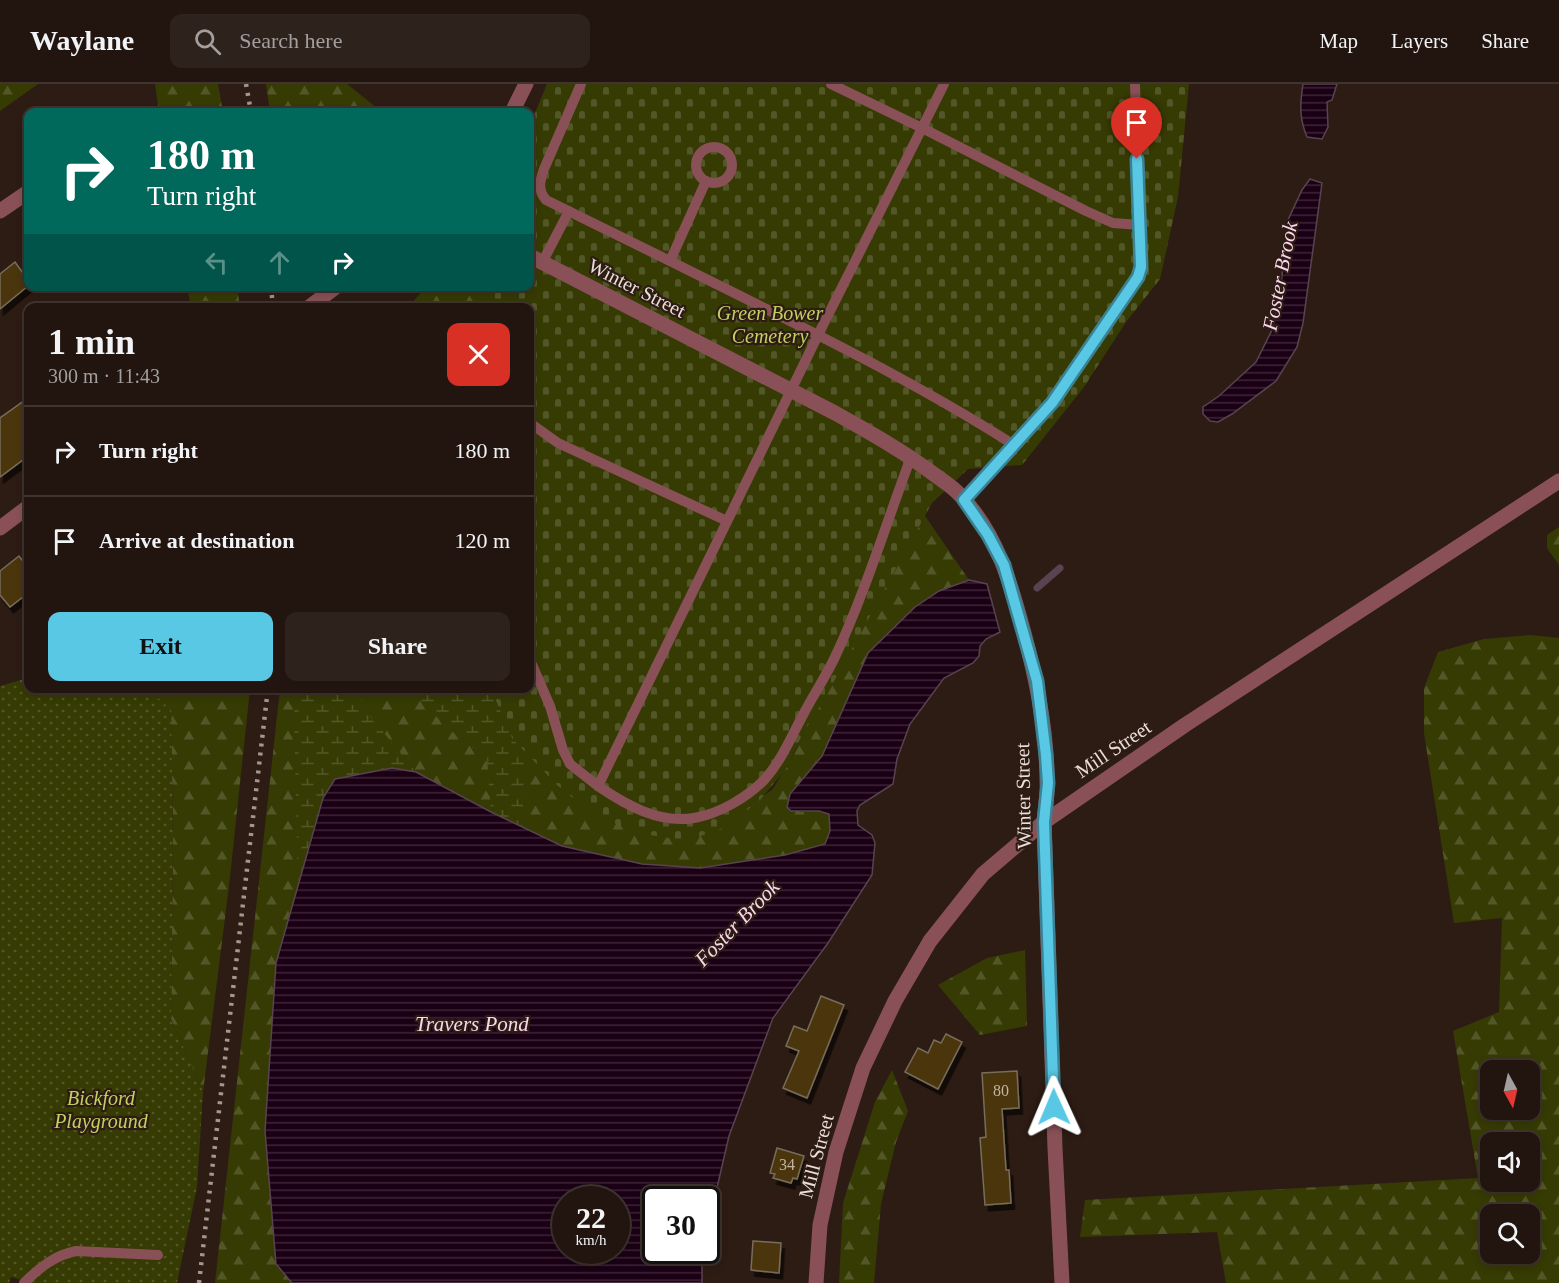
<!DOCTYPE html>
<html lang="en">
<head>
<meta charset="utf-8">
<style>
  :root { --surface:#22150f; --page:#2e221d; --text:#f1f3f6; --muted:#a29f9e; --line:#3f342f; --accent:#59c8e4 }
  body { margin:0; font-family:"Times New Roman",serif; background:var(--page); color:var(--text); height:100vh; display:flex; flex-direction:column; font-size:22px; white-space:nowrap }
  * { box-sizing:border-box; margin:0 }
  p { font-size:20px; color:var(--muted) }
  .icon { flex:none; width:33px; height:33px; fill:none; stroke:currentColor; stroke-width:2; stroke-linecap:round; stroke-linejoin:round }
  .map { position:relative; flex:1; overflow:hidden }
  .side { position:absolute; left:24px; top:219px; width:510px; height:390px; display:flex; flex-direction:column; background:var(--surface); border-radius:12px; box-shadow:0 3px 9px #0003,0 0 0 2px var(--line) }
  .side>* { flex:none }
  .banner { position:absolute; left:24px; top:24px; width:510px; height:183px; border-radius:12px; box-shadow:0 3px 9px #0003,0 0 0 2px var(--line); background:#00695c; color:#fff; overflow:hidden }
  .needle { width:39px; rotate:172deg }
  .fabs { position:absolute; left:1480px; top:976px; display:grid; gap:12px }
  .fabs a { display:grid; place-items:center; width:60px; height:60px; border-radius:12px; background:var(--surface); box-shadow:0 3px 9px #0003,0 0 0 2px var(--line); font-size:30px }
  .speed { position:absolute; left:552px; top:1102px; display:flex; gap:12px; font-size:30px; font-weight:700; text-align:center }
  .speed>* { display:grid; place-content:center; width:78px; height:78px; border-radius:50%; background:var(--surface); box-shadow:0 3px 9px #0003,0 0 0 2px var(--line); line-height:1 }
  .speed small { font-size:15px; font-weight:400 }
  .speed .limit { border:3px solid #111; border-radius:9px; background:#fff; color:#111 }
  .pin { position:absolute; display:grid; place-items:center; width:51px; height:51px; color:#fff; margin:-62px -26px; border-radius:50% 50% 50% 0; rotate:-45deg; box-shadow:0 0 6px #0007 }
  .pin .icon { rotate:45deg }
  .me { position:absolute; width:66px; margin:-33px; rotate:359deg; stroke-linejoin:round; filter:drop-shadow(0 0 4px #0008) }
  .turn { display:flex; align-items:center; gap:21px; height:126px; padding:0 24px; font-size:27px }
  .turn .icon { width:78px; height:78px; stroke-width:2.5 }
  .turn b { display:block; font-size:42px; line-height:51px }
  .lanes { display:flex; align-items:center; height:57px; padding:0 24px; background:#0003; justify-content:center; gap:30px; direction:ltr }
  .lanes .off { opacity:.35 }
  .round { display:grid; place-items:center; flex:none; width:63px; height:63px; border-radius:12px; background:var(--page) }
  .summary { display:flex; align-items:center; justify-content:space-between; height:102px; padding:0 24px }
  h1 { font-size:36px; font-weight:700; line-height:45px }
  .cta { display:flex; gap:12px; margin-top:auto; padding:12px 24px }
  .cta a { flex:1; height:69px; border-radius:12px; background:var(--accent); color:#111; font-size:24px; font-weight:700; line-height:69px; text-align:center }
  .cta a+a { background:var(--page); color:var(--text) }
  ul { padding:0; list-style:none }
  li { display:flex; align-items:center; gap:18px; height:90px; padding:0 24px; border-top:2px solid var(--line) }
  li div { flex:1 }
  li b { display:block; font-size:22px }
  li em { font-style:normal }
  header { display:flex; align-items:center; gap:36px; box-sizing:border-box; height:84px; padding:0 30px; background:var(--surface); border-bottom:2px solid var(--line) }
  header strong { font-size:28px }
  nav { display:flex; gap:33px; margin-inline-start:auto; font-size:21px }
  .search { width:420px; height:54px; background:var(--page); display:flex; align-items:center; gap:15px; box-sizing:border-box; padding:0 21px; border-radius:12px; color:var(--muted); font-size:22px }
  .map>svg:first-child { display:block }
</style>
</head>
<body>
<header>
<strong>Waylane</strong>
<div class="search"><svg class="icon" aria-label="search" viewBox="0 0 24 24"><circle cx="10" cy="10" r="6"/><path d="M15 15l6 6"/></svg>Search here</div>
<nav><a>Map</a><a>Layers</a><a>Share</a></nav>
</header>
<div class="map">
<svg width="1559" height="1199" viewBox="0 0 1559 1199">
  <defs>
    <pattern id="forest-firs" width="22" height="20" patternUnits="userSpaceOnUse" patternTransform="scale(1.5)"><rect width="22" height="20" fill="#363b04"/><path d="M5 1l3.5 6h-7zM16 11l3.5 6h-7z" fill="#535728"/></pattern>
    <pattern id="wetland-marsh" width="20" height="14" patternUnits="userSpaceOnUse" patternTransform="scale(1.5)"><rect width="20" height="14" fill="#363b04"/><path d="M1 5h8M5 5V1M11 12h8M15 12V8" fill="none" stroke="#535728"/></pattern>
    <pattern id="cemetery-stones" width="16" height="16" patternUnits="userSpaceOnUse" patternTransform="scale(1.5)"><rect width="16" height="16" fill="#363b04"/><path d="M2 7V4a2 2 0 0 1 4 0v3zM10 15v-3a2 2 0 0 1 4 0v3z" fill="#535728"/></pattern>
    <pattern id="park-dots" width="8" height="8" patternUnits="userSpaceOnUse" patternTransform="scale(1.5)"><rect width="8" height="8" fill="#363b04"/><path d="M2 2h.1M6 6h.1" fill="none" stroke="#535728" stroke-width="1.8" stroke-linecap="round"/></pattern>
    <pattern id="water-rules" width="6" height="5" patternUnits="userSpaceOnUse" patternTransform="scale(1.5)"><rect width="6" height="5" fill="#1b0015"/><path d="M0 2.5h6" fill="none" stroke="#3c2536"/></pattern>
    <filter id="shadow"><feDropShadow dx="3.5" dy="6" stdDeviation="0" flood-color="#0009"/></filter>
  </defs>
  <rect width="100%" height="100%" fill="#2d1c14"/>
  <g fill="url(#forest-firs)" fill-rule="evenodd">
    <polygon points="0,0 38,0 0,27"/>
    <polygon points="155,0 218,0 223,28 159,28"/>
    <polygon points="266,0 347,0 382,28 270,28"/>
    <polygon points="530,202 530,224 405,224 411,220 426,203"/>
    <polygon points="187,203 238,203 239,218 229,223 191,223"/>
    <polygon points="921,426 969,496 939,507 915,523 868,569 822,672 794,706 800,728 819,727 829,729 830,747 825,760 785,771 700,784 642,780 562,762 491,728 416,688 323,714 276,879 265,1047 276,1180 292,1199 215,1199 280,605 520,605 750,721 773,705 793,671 894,442"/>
    <polygon points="1559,443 1559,481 1547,464 1547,451"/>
    <path d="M1531,551L1559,554V1199H1226L1217,1148L1080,1153L1085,1116L1478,1094L1453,947L1499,928L1502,834L1454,839L1424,649V604L1438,568L1484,555ZM1491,987H1530V1026H1491ZM1491,1059H1530V1098H1491ZM1491,1131H1530V1170H1491Z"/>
    <polygon points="148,605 250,605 229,802 203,1008 171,935 173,753 171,627"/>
    <polygon points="1025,866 1027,942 980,951 938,901 987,874"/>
    <polygon points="892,986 908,1027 896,1058 881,1120 874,1199 839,1199 843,1119 875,1018"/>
  </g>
  <g fill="url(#wetland-marsh)">
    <polygon points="298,605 356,605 370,632 416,688 392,684 323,714 298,801 294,630"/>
    <polygon points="407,605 490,605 527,682 521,742 491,728 487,674 457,652"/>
  </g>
  <polygon fill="url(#cemetery-stones)" points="547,0 1189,0 1178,113 1160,195 1126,238 1084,303 1022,381 968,385 932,419 822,619 803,649 786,685 760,716 728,742 687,757 638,749 594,731 557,701 512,654 491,605 530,604 530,224 478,224 485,203 530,202 530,41"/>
  <polygon fill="url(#park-dots)" points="28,594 28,604 148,605 171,626 173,753 171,935 203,1008 197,1103 177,1199 32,1199 11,1193 9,1199 0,1199 0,602"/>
  <g fill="url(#water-rules)" stroke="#594350" stroke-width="1.5" fill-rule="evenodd">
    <path d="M1303,0H1337L1332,16L1327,18L1328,43L1322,55L1307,53C1299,34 1300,20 1303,0Z"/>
    <polygon points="1310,95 1322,99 1303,239 1297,263 1276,297 1232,330 1218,338 1210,337 1203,330 1203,323 1219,312 1256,278 1273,244 1281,203 1287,138 1302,106"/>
    <path d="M969,496L987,500L1000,548L986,555L980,562L979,572L973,579L944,594L910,640L897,675L893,700L860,721L857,727L858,741L872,751L875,759L872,791L828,859L773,934L729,1052L707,1147L706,1116H656V1167H702V1199H292L276,1180L265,1047L276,879L323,714L335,695L392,684L416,688L491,728L562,762L642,780L700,784L785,771L825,760L830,747L829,730L819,727H791L787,723L790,710L822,672L868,569L915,523L939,507ZM566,1116H616V1167H566Z"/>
  </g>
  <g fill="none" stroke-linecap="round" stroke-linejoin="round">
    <polyline stroke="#594350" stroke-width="7" points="1037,504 1060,484"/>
  </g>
  <g fill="#4c360a" stroke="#776d5a" stroke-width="1.5" filter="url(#shadow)">
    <polygon points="15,178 28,196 28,202 0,225 0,190"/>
    <polygon points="28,314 28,372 0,393 0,334"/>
    <polygon points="19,472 28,484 28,509 10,523 0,511 0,487"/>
    <polygon points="821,912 844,921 807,1014 783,1004 799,967 786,962 794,942 807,947"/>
    <polygon points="946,950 962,958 938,1005 905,988 918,964 928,969 934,956 941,959"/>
    <polygon points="1017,987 1019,1024 1002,1025 1006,1086 1009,1086 1011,1119 985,1121 980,1054 986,1053 982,989"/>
    <polygon points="777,1064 804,1072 797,1095 793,1094 791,1099 773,1094 775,1090 770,1089"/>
    <polygon points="753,1157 781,1159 779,1189 751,1186"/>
  </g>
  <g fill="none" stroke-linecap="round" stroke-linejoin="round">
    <g stroke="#895157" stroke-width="10">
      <path d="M581,0L544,85C540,97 537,105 546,116L670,177"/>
      <polyline points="944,0 922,44 1086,127 1113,139 1140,141"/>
      <circle cx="714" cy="81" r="18"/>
      <path d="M706,97L670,177C786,235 904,291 1014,361L1052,319L1138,193L1141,183L1135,0"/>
      <polyline points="542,179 569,127"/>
      <polyline points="530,339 558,359 727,437"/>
      <polyline points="964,416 1014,361"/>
      <polyline points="530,576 550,622 563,666 570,680 598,702 818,251 922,44 831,0"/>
      <path d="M598,702C626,721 659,740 694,734C719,730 748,713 765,695C782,676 792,651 804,629C814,610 826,592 835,573C865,509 886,440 911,373"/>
      <path d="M24,1199C39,1184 55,1171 76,1167L158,1171"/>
    </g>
    <g stroke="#895157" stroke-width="15">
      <polyline points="0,127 28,108"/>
      <path d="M530,172L835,329C869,348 903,367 935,391C943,397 953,403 960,411C997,449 1011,500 1024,549C1037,597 1047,647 1047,697C1048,711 1045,724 1044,738L1055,1064L1062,1199"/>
      <polyline points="816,1199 820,1141 836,1068 863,984 895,917 930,857 983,790 1044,738 1185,641 1559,397"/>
    </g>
    <g stroke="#895157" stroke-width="15">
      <polyline points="512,28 526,0"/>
      <polyline points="308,224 337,202"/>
      <polyline points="0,444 28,423"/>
    </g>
    <g stroke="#a59790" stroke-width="4.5" stroke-dasharray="3 6" stroke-linecap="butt">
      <polyline points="246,0 251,28"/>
      <polyline points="271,202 273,224"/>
      <polyline points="199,1199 268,604"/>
    </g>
  </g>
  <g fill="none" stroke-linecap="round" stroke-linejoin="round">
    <g stroke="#3a8294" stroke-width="15">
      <polyline id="route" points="1054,1023 1044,738 1048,699 1046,671 1037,597 1004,481 988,451 964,416 1052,319 1138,193 1141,183 1137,75"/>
    </g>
    <use href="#route" stroke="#59c8e4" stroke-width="10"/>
  </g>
  <g text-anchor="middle" stroke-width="4.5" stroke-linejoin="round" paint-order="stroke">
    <g font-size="16" fill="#c2b4a4">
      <text x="1001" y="1012">80</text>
      <text x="787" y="1086">34</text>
    </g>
    <g font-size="20" fill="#eaded8" stroke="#2d1c14">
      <text transform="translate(637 204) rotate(27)" y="7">Winter Street</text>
      <text transform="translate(1113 665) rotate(-34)" y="7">Mill Street</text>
      <text transform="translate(1023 712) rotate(-91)" y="7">Winter Street</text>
      <text transform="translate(816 1072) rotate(-75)" y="7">Mill Street</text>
    </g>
    <g font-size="20" font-style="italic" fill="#c3d05f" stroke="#2d1c14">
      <text x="770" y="236">Green Bower<tspan x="770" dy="23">Cemetery</tspan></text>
      <text x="101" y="1021">Bickford<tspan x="101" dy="23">Playground</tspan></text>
    </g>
    <g font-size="21" font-style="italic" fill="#fcd5ef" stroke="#2d1c14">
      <text transform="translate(1280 192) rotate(-79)" y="7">Foster Brook</text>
      <text transform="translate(737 839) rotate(-46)" y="7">Foster Brook</text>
      <text x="472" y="947">Travers Pond</text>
    </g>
  </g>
</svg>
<div class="fabs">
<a><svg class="needle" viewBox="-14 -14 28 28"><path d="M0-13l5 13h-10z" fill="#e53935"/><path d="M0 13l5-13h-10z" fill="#a29f9e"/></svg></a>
<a><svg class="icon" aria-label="sound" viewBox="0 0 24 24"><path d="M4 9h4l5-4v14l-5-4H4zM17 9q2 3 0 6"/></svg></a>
<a><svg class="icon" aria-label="search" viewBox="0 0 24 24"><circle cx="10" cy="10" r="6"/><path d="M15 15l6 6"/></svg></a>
</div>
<div class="speed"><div>22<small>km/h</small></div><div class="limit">30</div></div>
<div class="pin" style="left:1137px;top:75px;background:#d93025"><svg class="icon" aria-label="arrive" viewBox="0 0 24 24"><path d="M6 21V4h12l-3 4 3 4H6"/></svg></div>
<svg class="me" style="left:1054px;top:1023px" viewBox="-20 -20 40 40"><path d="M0-17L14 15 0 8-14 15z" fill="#59c8e4" stroke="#fff" stroke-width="4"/></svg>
<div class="banner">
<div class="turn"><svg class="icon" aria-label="right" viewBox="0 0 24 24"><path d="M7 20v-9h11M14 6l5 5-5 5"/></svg><div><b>180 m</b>Turn right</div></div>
<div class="lanes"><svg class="icon off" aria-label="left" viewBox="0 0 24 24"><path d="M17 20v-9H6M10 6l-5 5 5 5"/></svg><svg class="icon off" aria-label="ahead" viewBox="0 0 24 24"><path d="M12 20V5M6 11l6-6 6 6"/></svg><svg class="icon" aria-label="right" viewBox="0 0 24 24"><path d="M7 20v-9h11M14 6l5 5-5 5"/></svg></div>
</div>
<section class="side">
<div class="summary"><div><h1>1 min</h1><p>300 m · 11:43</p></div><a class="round" style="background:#d93025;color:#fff"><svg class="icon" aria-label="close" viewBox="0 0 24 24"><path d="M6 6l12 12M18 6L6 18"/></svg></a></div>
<ul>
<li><svg class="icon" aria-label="right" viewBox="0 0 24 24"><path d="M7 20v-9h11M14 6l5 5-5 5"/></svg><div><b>Turn right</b></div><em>180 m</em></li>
<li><svg class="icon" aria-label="arrive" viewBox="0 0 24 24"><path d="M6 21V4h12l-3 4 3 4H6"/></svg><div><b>Arrive at destination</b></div><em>120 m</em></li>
</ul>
<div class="cta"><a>Exit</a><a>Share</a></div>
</section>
</div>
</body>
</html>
